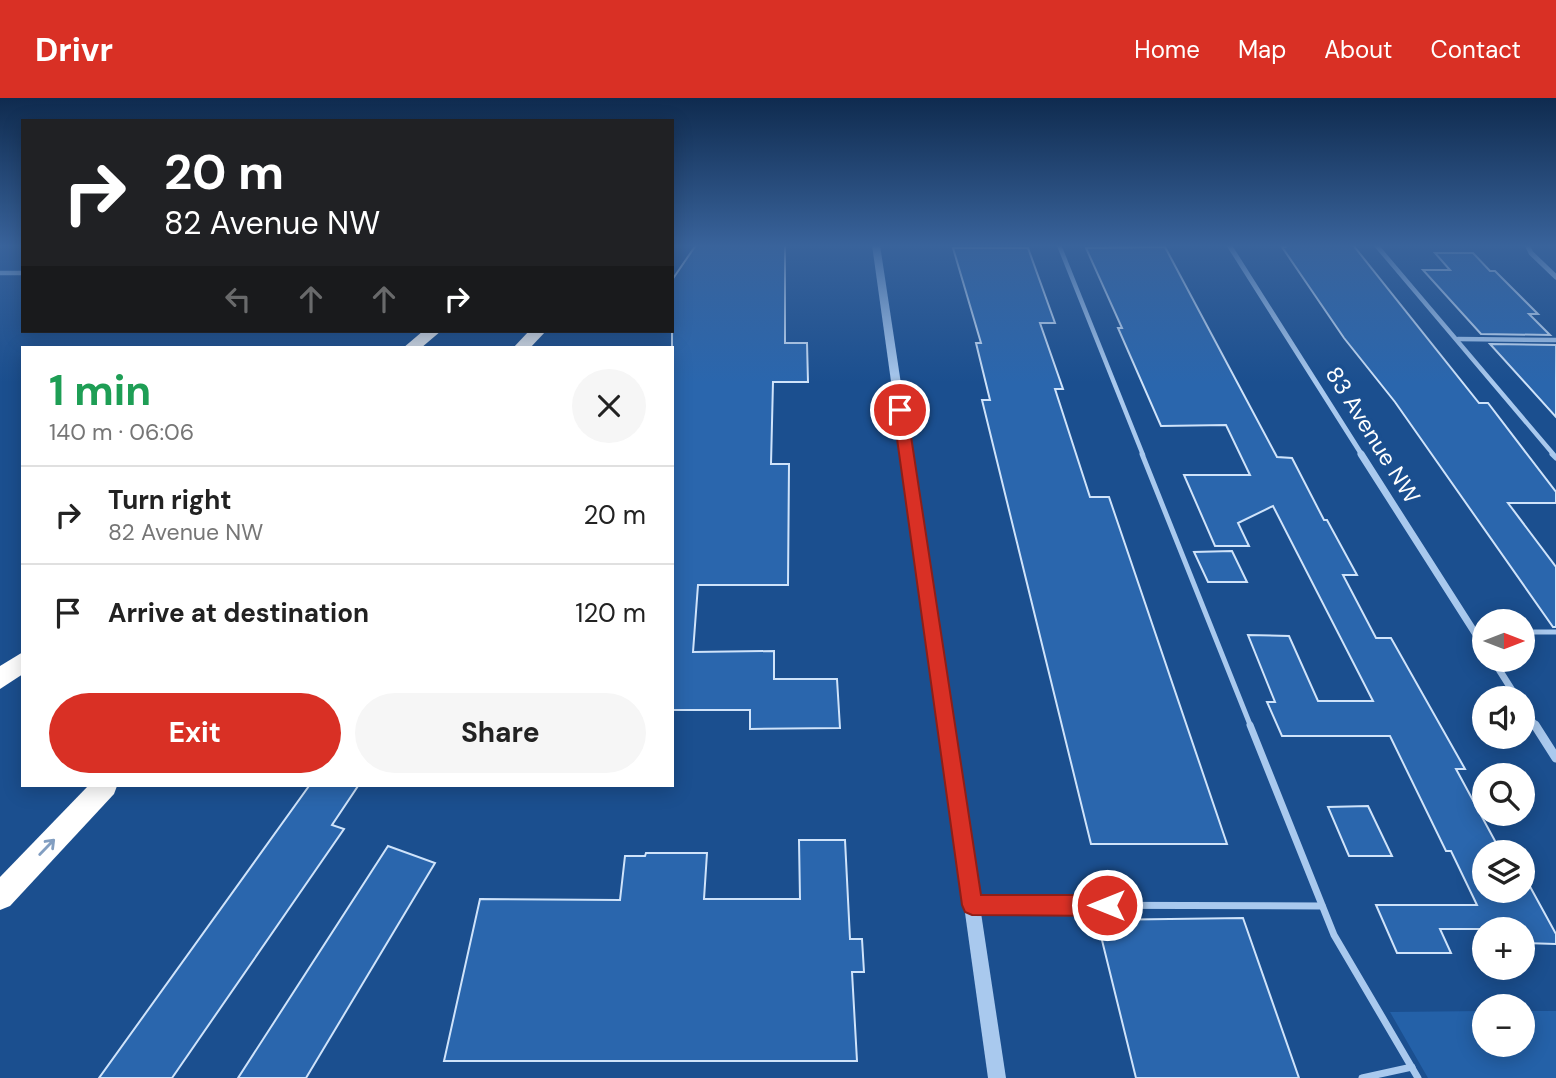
<!DOCTYPE html>
<html lang="en">
<head>
<meta charset="utf-8">
<style>
  :root { --surface:#fff; --page:#f6f6f6; --text:#222; --muted:#767676; --line:#e0e0e0; --accent:#d93025 }
  body { margin:0; font-family:"DM Sans",sans-serif; background:var(--page); color:var(--text); height:100vh; display:flex; flex-direction:column; font-size:26px; white-space:nowrap }
  * { box-sizing:border-box; margin:0 }
  p { font-size:23px; color:var(--muted) }
  .icon { flex:none; width:38px; height:38px; fill:none; stroke:currentColor; stroke-width:2; stroke-linecap:round; stroke-linejoin:round }
  .map { position:relative; flex:1; overflow:hidden }
  .sheet { position:absolute; left:21px; top:248px; width:653px; height:441px; display:flex; flex-direction:column; background:var(--surface); border-radius:0px; box-shadow:0 4px 18px #0003 }
  .sheet>* { flex:none }
  .banner { position:absolute; left:21px; top:21px; width:653px; height:214px; border-radius:0px; box-shadow:0 4px 18px #0003; background:#202124; color:#fff; overflow:hidden }
  .needle { width:46px; rotate:90deg }
  .fabs { position:absolute; left:1472px; top:511px; display:grid; gap:14px }
  .fabs a { display:grid; place-items:center; width:63px; height:63px; border-radius:50%; background:var(--surface); box-shadow:0 4px 18px #0003; font-size:35px }
  .pin { position:absolute; display:grid; place-items:center; width:60px; height:60px; color:#fff; margin:-30px; border:4px solid #fff; border-radius:50%; box-shadow:0 2px 7px #0007 }
  .me { position:absolute; width:77px; margin:-38px; rotate:270deg; stroke-linejoin:round; filter:drop-shadow(0 0 5px #0008) }
  .turn { display:flex; align-items:center; gap:24px; height:147px; padding:0 28px; font-size:32px }
  .turn .icon { width:91px; height:91px; stroke-width:2.5 }
  .turn b { display:block; font-size:49px; line-height:60px }
  .lanes { display:flex; align-items:center; height:66px; padding:0 28px; background:#0003; justify-content:center; gap:35px; direction:ltr }
  .lanes .off { opacity:.35 }
  .round { display:grid; place-items:center; flex:none; width:74px; height:74px; border-radius:37px; background:var(--page) }
  .overview { display:flex; align-items:center; justify-content:space-between; height:119px; padding:0 28px }
  h1 { font-size:42px; font-weight:700; line-height:52px; color:#1e9e55 }
  .primary-button { display:flex; gap:14px; margin-top:auto; padding:14px 28px }
  .primary-button a { flex:1; height:80px; border-radius:42px; background:var(--accent); color:#fff; font-size:28px; font-weight:700; line-height:80px; text-align:center }
  .primary-button a+a { background:var(--page); color:var(--text) }
  ul { padding:0; list-style:none }
  li { display:flex; align-items:center; gap:21px; height:98px; padding:0 28px; border-top:2px solid var(--line) }
  li div { flex:1 }
  li b { display:block; font-size:26px }
  li em { font-style:normal }
  header { display:flex; align-items:center; gap:42px; box-sizing:border-box; height:98px; padding:0 35px; background:var(--accent); color:#fff }
  header strong { font-size:33px }
  nav { display:flex; gap:38px; margin-inline-start:auto; font-size:24px }
  .map>svg:first-child { display:block }
</style>
</head>
<body>
<header>
<strong>Drivr</strong>
<nav><a>Home</a><a>Map</a><a>About</a><a>Contact</a></nav>
</header>
<div class="map">
<svg width="1556" height="980" viewBox="0 0 1556 980">
  <rect width="100%" height="100%" fill="#1b4f8f"/>
  <polygon fill="#2461a8" points="1484,913 1484,947 1522,947 1523,913 1556,913 1556,980 1428,980 1390,914"/>
  <g fill="#2a66ad" stroke="#cfe3fa" stroke-width="2">
    <polygon points="696,147 785,147 785,245 807,245 808,284 773,284 771,366 789,366 788,487 698,487 693,554 774,553 774,581 837,581 840,630 750,631 750,612 672,612 672,182"/>
    <polygon points="1284,147 1353,147 1479,305 1488,305 1556,394 1556,405 1508,405 1556,469 1556,529 1553,529 1395,304 1344,240 1282,149 1285,149"/>
    <polygon points="1165,149 1277,359 1292,360 1324,422 1327,422 1357,477 1343,477 1376,540 1391,540 1465,671 1456,671 1501,754 1484,754 1484,793 1522,793 1522,774 1556,836 1556,846 1522,845 1522,831 1440,831 1451,855 1397,855 1376,807 1477,807 1451,753 1446,753 1390,638 1282,638 1267,604 1275,604 1248,537 1289,538 1318,603 1373,603 1273,408 1238,425 1249,448 1215,448 1184,377 1250,377 1226,327 1161,328 1118,230 1122,230 1086,150"/>
    <polygon points="953,150 1028,150 1055,225 1040,225 1063,291 1055,291 1090,399 1109,399 1227,746 1091,746 982,302 990,302 976,245 981,245"/>
    <polygon points="1435,155 1473,155 1490,173 1495,173 1538,216 1529,216 1550,237 1481,236 1423,172 1450,172"/>
    <polygon points="1490,246 1556,247 1556,319"/>
    <polygon points="1232,453 1247,484 1208,484 1194,454"/>
    <polygon points="309,688 358,688 332,727 344,731 172,980 99,980"/>
    <polygon points="1368,708 1392,758 1349,758 1328,709"/>
    <polygon points="799,742 845,742 850,841 862,841 864,874 852,874 857,963 444,963 480,801 620,802 625,758 645,758 646,755 707,755 704,801 800,801"/>
    <polygon points="388,748 435,765 306,980 238,980"/>
    <polygon points="1243,820 1299,980 1136,980 1097,822"/>
  </g>
  <g fill="none" stroke-linecap="round" stroke-linejoin="round">
    <g stroke="#a9c9ee" stroke-width="4.5">
      <polyline points="1059,147 1143,357"/>
      <polyline points="1376,147 1554,357"/>
      <polyline points="0,175 23,175"/>
      <polyline points="1458,241 1556,242"/>
    </g>
    <g stroke="#a9c9ee" stroke-width="5">
      <polyline points="1142,356 1251,629"/>
      <polyline points="1552,356 1556,360"/>
      <polyline points="1522,534 1556,534"/>
    </g>
    <g stroke="#a9c9ee" stroke-width="7">
      <polyline points="1250,627 1334,837 1418,980"/>
      <polyline points="975,807 1322,808"/>
      <polyline points="1362,980 1412,969"/>
    </g>
    <g stroke="#a9c9ee" stroke-width="5">
      <polyline points="1229,147 1362,357"/>
      <polyline points="1527,147 1531,155 1556,179"/>
    </g>
    <g stroke="#a9c9ee" stroke-width="7">
      <polyline points="1361,356 1484,549"/>
      <polyline points="1493,562 1517,600"/>
      <polyline points="1522,608 1536,629"/>
    </g>
    <polyline stroke="#a9c9ee" stroke-width="9" points="1535,627 1556,660"/>
    <polygon fill="#a9c9ee" fill-rule="evenodd" points="872,147 880,147 1006,980 988,980"/>
    <g fill="#fff" fill-rule="evenodd">
      <polygon points="423,233 441,233 421,250 403,250"/>
      <polygon points="529,233 546,233 530,250 513,250"/>
      <polygon points="23,554 23,576 0,591 0,568"/>
      <polygon points="88,688 117,688 114,696 10,808 0,812 0,779"/>
    </g>
  </g>
  <defs><path id="oneway-shaft" d="M-6 0H5M1.5-3L5.5 0L1.5 3" fill="none" stroke-width="1.6" stroke-linecap="round" stroke-linejoin="round" transform="scale(1.75)"/></defs>
  <use stroke="#829ec1" href="#oneway-shaft" transform="translate(47 749) rotate(-46)"/>
  <linearGradient id="sky" x2="0" y2="1"><stop stop-color="#0f2b4f"/><stop offset="0.52" stop-color="#39639b"/><stop offset="1" stop-color="#39639b" stop-opacity="0"/></linearGradient>
  <rect width="1556" height="284" fill="url(#sky)"/>
  <polygon fill="#d93025" stroke="#8d1f18" stroke-width="2" points="900,308 907,312 981,797 1107,797 1114,800 1117,807 1114,815 1107,818 972,817 965,814 962,807 893,312"/>
  <g text-anchor="middle" stroke-width="7" stroke-linejoin="round" paint-order="stroke">
    <g font-size="23" fill="#fff" stroke="#1b4f8f">
      <text transform="translate(1373 337) rotate(58)" y="8">83 Avenue NW</text>
    </g>
  </g>
</svg>
<div class="fabs">
<a><svg class="needle" viewBox="-14 -14 28 28"><path d="M0-13l5 13h-10z" fill="#e53935"/><path d="M0 13l5-13h-10z" fill="#767676"/></svg></a>
<a><svg class="icon" aria-label="sound" viewBox="0 0 24 24"><path d="M4 9h4l5-4v14l-5-4H4zM17 9q2 3 0 6"/></svg></a>
<a><svg class="icon" aria-label="search" viewBox="0 0 24 24"><circle cx="10" cy="10" r="6"/><path d="M15 15l6 6"/></svg></a>
<a><svg class="icon" aria-label="layers" viewBox="0 0 24 24"><path d="M12 4l9 5-9 5-9-5zM3 14l9 5 9-5"/></svg></a>
<a>+</a>
<a>−</a>
</div>
<div class="pin" style="left:900px;top:312px;background:#d93025"><svg class="icon" aria-label="arrive" viewBox="0 0 24 24"><path d="M6 21V4h12l-3 4 3 4H6"/></svg></div>
<svg class="me" style="left:1107px;top:807px" viewBox="-20 -20 40 40"><circle r="17" fill="#d93025" stroke="#fff" stroke-width="3"/><path d="M0-11L8 9 0 5-8 9z" fill="#fff"/></svg>
<div class="banner">
<div class="turn"><svg class="icon" aria-label="right" viewBox="0 0 24 24"><path d="M7 20v-9h11M14 6l5 5-5 5"/></svg><div><b>20 m</b>82 Avenue NW</div></div>
<div class="lanes"><svg class="icon off" aria-label="left" viewBox="0 0 24 24"><path d="M17 20v-9H6M10 6l-5 5 5 5"/></svg><svg class="icon off" aria-label="ahead" viewBox="0 0 24 24"><path d="M12 20V5M6 11l6-6 6 6"/></svg><svg class="icon off" aria-label="ahead" viewBox="0 0 24 24"><path d="M12 20V5M6 11l6-6 6 6"/></svg><svg class="icon" aria-label="right" viewBox="0 0 24 24"><path d="M7 20v-9h11M14 6l5 5-5 5"/></svg></div>
</div>
<section class="sheet">
<div class="overview"><div><h1>1 min</h1><p>140 m · 06:06</p></div><a class="round"><svg class="icon" aria-label="close" viewBox="0 0 24 24"><path d="M6 6l12 12M18 6L6 18"/></svg></a></div>
<ul>
<li><svg class="icon" aria-label="right" viewBox="0 0 24 24"><path d="M7 20v-9h11M14 6l5 5-5 5"/></svg><div><b>Turn right</b><p>82 Avenue NW</p></div><em>20 m</em></li>
<li><svg class="icon" aria-label="arrive" viewBox="0 0 24 24"><path d="M6 21V4h12l-3 4 3 4H6"/></svg><div><b>Arrive at destination</b></div><em>120 m</em></li>
</ul>
<div class="primary-button"><a>Exit</a><a>Share</a></div>
</section>
</div>
</body>
</html>
